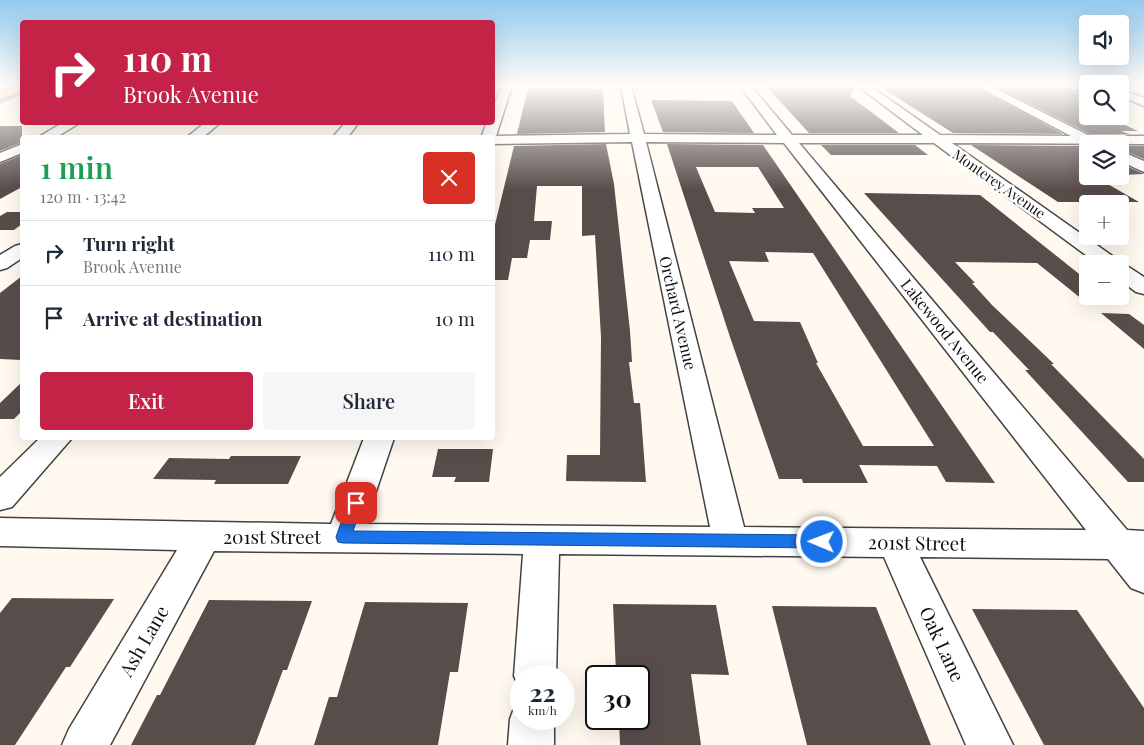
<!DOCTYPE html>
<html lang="en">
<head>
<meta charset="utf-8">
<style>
  :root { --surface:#fff; --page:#f6f6f7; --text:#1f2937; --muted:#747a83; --line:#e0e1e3; --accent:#c42247 }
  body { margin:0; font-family:"Playfair Display",serif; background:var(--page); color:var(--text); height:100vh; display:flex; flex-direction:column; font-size:19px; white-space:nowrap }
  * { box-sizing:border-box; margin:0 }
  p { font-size:16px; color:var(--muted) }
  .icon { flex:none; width:28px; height:28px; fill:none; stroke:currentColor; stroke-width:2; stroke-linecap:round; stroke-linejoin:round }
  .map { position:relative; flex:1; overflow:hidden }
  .drawer { position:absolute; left:20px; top:135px; width:475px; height:305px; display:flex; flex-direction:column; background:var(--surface); border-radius:5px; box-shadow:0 5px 20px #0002 }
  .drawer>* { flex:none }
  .top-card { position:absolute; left:20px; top:20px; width:475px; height:105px; border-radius:5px; box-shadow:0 5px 20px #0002; background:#c42247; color:#fff; overflow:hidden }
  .tools { position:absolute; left:1079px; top:15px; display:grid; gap:10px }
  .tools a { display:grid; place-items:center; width:50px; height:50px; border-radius:5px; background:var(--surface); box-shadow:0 5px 20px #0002; font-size:25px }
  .speed { position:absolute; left:510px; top:665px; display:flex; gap:10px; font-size:25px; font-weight:700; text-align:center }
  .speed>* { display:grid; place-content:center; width:65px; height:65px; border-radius:50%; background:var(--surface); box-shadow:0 5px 20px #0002; line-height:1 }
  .speed small { font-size:12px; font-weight:400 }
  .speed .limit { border:2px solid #111; border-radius:8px; background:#fff; color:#111 }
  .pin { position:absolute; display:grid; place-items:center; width:42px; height:42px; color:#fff; margin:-21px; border-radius:10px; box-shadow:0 2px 8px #0006 }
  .me { position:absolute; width:55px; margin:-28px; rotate:271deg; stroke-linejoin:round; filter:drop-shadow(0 0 4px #0008) }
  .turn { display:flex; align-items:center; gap:18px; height:105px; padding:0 20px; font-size:22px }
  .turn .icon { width:65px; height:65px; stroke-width:2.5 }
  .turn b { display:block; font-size:35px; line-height:42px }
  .round { display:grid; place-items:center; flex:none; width:52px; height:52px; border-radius:5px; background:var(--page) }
  .head { display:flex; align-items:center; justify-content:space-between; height:85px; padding:0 20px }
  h1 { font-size:30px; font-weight:600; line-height:38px; color:#1e9e55 }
  .cta { display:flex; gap:10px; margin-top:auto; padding:10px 20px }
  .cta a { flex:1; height:58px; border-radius:5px; background:var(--accent); color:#fff; font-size:20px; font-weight:600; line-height:58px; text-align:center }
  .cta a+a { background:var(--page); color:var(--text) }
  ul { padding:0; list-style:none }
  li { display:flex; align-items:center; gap:15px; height:65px; padding:0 20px; border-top:1px solid var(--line) }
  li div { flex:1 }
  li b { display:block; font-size:19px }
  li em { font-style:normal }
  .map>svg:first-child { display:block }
</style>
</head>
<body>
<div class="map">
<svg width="1144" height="745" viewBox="0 0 1144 745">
  <rect width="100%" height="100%" fill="#fff9f0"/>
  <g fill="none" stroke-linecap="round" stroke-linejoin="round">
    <polygon fill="#38b0d1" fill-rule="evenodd" points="21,93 22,93 22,95 0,104 0,102"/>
  </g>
  <g fill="#584d4b" fill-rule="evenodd">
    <polygon points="766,86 856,86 850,96 899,133 809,133"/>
    <polygon points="879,86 975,86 1063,134 953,133"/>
    <polygon points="994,86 1066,86 1073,89 1088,89 1088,116 1106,116 1138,131 1121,131 1129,134 1090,134"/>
    <polygon points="528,88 603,89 605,132 517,134"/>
    <polygon points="651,100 732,101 754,133 663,132"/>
    <polygon points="0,126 22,126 22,142 0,151"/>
    <polygon points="606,144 614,184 630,331 632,362 629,362 634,403 640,403 646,482 566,481 567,455 600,455 601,337 595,235 582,236 582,186 537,186 534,221 552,221 550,240 530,240 527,258 512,258 508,280 492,280 492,237 514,146"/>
    <path d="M667,144L763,145L995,483L946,482L937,466L859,465L868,483H803L802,479H779L730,337ZM696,167H758L784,208H752L755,213L715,212ZM765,252L813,253L934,446H863L816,363H818L800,322L754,321L729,261L769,262Z"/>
    <polygon points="821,145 915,145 928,155 831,155"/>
    <polygon points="971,145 1088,146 1088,176 1120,176 1120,163 1144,174 1121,175 1129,179 1099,179 1139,202 1058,202"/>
    <polygon points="1120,146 1144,146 1144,159 1120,149"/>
    <polygon points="22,155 22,187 0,199 0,164"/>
    <polygon points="864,193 980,195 1088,281 1088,304 1037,263 955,262 975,283 972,283 992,305 1054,364 1051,364 1144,459 1144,482 1128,482 1025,370 1029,370 993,332 990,332"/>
    <polygon points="7,212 22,212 22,224 14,230 0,230 0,216"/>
    <polygon points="22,276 22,360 0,359 0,293"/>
    <polygon points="1101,313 1129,314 1144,325 1144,349"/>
    <polygon points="22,382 22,411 14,419 0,419 0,403"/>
    <polygon points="438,449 493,449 489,482 454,482 456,477 432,477"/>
    <polygon points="231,456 301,456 288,484 214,484 216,480 153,479 169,458 229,459"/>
    <polygon points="12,598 114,599 70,667 66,667 15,745 0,745 0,613"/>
    <polygon points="209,600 312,601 287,670 283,670 255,745 131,745 157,695 160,695"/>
    <polygon points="365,602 468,603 458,672 450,672 438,745 314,745 329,697 337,697"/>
    <polygon points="613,604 716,605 729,675 691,674 701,745 620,745 619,719 639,719 639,674 616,673"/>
    <polygon points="772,606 876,607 931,745 807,745"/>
    <polygon points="972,609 1077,610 1144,708 1144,745 1044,745"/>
  </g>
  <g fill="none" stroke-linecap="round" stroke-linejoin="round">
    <g stroke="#424242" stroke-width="3">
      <g id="street">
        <path d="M502,86H512L496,136L630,134L621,86H631L644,134L777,135L740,86H751L792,135H923L858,86H870L940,135L1071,136L977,86H990L1090,136H1144V144L952,143L1118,260L1121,264L1127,266L1144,277V294L1136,292L1120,280V264H1098L934,143H799L1127,530L1144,531V593L1131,588L1108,559L920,557L1013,745H966L884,557L559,554L556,676H521V691L514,676L523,554L214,551L110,745H62L69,729L177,550L0,546V518L331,524L364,438H394L365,524L710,527L632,142L492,144V138H481L487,122H492V109ZM646,142L784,143L1086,530L744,527Z"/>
        <polygon points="1120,89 1144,98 1144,106 1120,96"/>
        <polygon points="64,122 81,122 55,138 37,138"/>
        <polygon points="206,122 221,122 202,138 186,138"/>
        <polygon points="346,122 359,122 347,138 332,138"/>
        <polygon points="22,144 22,153 0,162 0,153"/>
        <polygon points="1120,151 1144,161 1144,172 1120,161"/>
        <polygon points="22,244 22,258 7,268 0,270 0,255 15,246"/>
        <polygon points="40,438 72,438 12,507 0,510 0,477"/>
        <polygon points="521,701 521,719 554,719 554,745 508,745 510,719 516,703"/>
      </g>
    </g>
    <g stroke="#202020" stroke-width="2">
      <polygon id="primary" points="18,86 22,86 22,92 0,100 0,92"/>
    </g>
    <use href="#street" fill="#fff" fill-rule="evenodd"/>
    <use href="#primary" fill="#fcbb63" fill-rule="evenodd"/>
  </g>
  <linearGradient id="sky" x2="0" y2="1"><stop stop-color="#93caee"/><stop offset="0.45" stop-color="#fffcf8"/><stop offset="1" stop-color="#fffcf8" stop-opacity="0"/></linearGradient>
  <rect width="1144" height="190" fill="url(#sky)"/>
  <polygon fill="#1a73e8" stroke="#114b97" points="356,498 361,499 363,503 353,531 822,535 827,537 830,542 827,546 822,548 343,543 338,542 336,537 348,503 351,499"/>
  <g text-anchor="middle" stroke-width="5" stroke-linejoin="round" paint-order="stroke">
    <g font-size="14" fill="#0f0f0f" stroke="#fff">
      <text transform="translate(999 184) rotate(35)" y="5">Monterey Avenue</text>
    </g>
    <g font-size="16" fill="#0f0f0f" stroke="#fff">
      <text transform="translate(678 313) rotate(77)" y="6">Orchard Avenue</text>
      <text transform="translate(945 331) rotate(51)" y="6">Lakewood Avenue</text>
    </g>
    <g font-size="19" fill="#0f0f0f" stroke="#fff">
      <text x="272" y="544">201st Street</text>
      <text transform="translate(917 543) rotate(1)" y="7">201st Street</text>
      <text transform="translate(144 641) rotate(-60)" y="7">Ash Lane</text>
      <text transform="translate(942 644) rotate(65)" y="7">Oak Lane</text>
    </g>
  </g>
</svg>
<div class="tools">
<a><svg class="icon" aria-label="sound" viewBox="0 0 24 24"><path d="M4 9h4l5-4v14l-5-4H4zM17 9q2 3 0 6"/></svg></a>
<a><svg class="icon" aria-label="search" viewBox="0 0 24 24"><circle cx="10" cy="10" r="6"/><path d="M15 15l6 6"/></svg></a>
<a><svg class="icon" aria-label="layers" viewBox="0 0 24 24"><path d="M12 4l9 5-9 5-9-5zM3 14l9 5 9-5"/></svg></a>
<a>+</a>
<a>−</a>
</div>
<div class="speed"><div>22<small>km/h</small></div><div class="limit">30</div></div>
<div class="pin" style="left:356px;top:503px;background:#d93025"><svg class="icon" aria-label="arrive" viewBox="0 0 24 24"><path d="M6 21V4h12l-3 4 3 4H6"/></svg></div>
<svg class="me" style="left:822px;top:542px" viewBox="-20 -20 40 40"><circle r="17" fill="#1a73e8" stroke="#fff" stroke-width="3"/><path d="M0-11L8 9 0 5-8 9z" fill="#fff"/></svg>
<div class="top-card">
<div class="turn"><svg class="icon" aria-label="right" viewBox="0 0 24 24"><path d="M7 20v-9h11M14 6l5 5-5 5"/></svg><div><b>110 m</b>Brook Avenue</div></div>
</div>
<section class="drawer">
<div class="head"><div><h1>1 min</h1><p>120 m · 13:42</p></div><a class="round" style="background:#d93025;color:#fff"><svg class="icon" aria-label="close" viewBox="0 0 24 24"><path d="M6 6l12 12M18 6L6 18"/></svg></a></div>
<ul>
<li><svg class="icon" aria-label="right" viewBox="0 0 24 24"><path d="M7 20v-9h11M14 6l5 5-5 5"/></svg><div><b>Turn right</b><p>Brook Avenue</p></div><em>110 m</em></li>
<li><svg class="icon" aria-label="arrive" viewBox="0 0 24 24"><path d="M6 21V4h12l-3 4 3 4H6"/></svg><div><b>Arrive at destination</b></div><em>10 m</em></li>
</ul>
<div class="cta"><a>Exit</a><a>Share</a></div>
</section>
</div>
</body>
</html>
